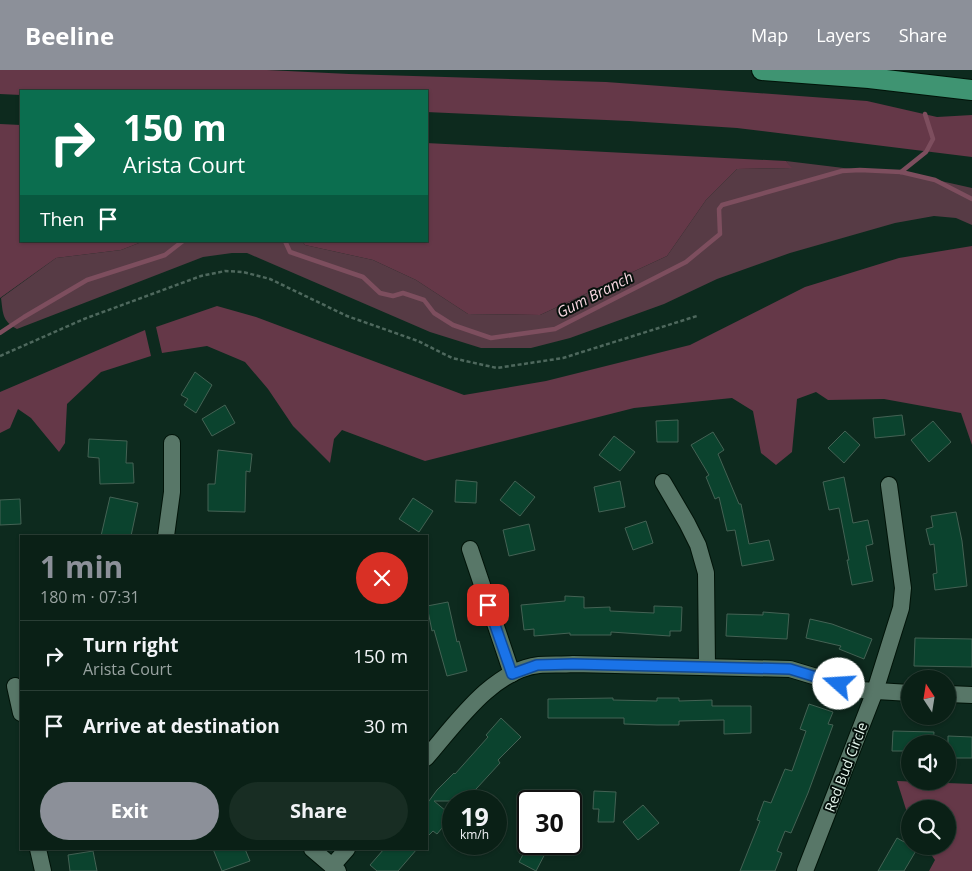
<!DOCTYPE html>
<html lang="en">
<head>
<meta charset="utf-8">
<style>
  :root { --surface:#0a2016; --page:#182d23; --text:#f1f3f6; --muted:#99a3a1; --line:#2a3e35; --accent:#8c9099 }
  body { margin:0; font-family:"Open Sans",sans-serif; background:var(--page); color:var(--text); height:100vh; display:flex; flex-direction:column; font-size:19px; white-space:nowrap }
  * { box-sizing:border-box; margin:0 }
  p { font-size:16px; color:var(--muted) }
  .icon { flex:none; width:28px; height:28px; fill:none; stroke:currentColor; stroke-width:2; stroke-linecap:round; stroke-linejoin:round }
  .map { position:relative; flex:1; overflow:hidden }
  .sheet { position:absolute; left:20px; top:465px; width:408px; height:315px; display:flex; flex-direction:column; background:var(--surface); border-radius:0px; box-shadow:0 1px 4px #0004,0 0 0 1px var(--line) }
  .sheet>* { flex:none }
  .top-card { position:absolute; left:20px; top:20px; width:408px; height:152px; border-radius:0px; box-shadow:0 1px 4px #0004,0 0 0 1px var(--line); background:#0b6e4f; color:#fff; overflow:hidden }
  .needle { width:32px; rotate:348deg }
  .controls { position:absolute; left:901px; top:600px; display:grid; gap:10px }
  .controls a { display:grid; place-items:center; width:55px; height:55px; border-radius:50%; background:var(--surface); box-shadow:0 1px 4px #0004,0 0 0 1px var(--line); font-size:25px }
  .speed { position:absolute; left:442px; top:720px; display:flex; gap:10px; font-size:25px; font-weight:700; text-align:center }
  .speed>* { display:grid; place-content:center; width:65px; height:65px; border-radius:50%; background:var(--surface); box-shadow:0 1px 4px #0004,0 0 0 1px var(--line); line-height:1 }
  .speed small { font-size:12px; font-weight:400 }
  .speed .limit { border:2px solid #111; border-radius:8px; background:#fff; color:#111 }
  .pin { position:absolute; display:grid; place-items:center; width:42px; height:42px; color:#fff; margin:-21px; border-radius:10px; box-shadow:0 2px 8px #0006 }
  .me { position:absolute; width:55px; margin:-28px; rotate:289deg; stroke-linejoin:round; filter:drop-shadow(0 0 4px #0008) }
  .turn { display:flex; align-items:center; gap:18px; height:105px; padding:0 20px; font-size:22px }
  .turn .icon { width:65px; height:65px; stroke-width:2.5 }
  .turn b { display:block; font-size:35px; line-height:42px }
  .then { display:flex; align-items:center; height:48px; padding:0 20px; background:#0003; gap:10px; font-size:19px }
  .round { display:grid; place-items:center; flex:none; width:52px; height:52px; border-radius:26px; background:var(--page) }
  .head { display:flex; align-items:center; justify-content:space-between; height:85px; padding:0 20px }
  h1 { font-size:30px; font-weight:700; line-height:38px; color:var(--accent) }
  .action { display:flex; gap:10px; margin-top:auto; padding:10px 20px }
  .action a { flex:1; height:58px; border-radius:30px; background:var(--accent); color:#fff; font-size:20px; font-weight:700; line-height:58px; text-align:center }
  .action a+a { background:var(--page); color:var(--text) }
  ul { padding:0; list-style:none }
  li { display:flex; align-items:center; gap:15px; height:70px; padding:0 20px; border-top:1px solid var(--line) }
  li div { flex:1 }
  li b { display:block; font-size:19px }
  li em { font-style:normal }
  header { display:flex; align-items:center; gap:30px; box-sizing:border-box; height:70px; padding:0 25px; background:var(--accent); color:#fff }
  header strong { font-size:24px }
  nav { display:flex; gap:28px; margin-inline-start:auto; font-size:18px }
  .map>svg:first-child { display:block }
</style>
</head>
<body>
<header>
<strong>Beeline</strong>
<nav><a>Map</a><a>Layers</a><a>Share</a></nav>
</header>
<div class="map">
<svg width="972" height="801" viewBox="0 0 972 801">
  <rect width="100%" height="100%" fill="#0d2a1e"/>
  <path fill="#573b45" d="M786,91L860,100L901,102L972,118V155L956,148L934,146L895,153L790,183L717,209L664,234L570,268L531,278H481L430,262L247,183H232L203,187L17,259C2,251 3,243 1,228L56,188L121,180L144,171H302L305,175L373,190L416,210L468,244L540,245L667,186L706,130L737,99L791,98Z"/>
  <g fill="#653848">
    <polygon points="0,0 267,0 349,4 606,12 867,31 937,47 972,45 972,87 737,58 629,51 426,42 426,21 21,21 21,25 0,24"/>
    <polygon points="0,54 21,55 21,171 144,171 121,180 56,188 0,228"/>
    <polygon points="426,73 786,91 792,98 737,99 706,130 667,186 540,245 468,244 416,210 373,190 305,175 302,171 426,171"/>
    <polygon points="972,176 972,375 961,343 884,329 828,330 816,322 797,329 792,382 776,395 761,383 753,341 732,328 634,338 425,391 342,360 334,369 330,393 293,356 268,319 245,292 207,276 162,283 156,257 217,236 256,247 464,325 546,311 690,275 805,217 899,188"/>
    <polygon points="145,260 151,286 101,302 67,334 65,373 59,382 31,348 18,339 10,358 0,363 0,322"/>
    <polygon points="897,711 972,714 972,801 929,801 935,790 925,776 948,776 948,739 910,739 910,752"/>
  </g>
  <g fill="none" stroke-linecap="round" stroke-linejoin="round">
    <g stroke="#7d4e5e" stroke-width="4.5">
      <polyline points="901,102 926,82 933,69 925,44"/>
      <polyline points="285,171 290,182 363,207 380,223 393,226 403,223 424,230 434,243 453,255 491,268 555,259 686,192 720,164 719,139 722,135 842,101 860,100 901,102 935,110 972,129"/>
      <polyline points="0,263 24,247 87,210 165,185 183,171"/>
    </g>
  </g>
  <g fill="#0b432e" stroke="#446254">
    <polygon points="195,302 212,315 196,343 184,335 188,329 181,325"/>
    <polygon points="225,335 235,353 212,366 202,349"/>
    <polygon points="902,345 905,365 875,368 873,348"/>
    <polygon points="678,350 678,372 657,372 656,351"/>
    <polygon points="933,351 951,372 929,392 911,370"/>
    <polygon points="845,361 860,375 844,393 828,378"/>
    <polygon points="713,362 724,380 718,384 739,434 741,434 749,474 769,470 774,490 742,496 735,460 727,461 719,427 715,429 706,407 709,405 691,375"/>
    <polygon points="614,366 635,382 620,401 599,385"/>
    <polygon points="89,369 127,371 126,393 133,393 134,413 100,414 99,388 88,387"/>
    <polygon points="218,380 252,384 250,402 246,401 245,442 208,441 208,414 215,414"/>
    <polygon points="844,407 853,453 868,450 873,474 866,476 873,511 852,515 847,490 849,490 839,438 829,440 823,412"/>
    <polygon points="456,410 477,412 476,433 455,432"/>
    <polygon points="515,411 535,427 520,446 500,430"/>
    <polygon points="620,411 625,437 599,442 594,417"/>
    <polygon points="110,427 138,433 131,466 101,466"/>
    <polygon points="413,428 433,441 419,462 399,449"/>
    <polygon points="20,429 21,454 0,455 0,430"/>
    <polygon points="956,442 962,471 967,516 935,520 933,504 937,503 934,474 930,475 926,459 933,457 931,446"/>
    <polygon points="646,451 653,473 633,480 625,458"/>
    <polygon points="529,454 535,480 509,486 503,460"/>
    <polygon points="565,526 584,527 584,538 610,537 610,541 654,543 654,536 682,537 681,561 670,561 670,566 611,562 611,565 570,565 570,563 534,566 534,559 524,560 521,535 565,531"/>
    <polygon points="448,532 457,572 459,571 467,601 447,606 434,560 432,561 427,536"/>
    <polygon points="763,542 789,544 787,569 726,566 727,544 763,545"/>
    <polygon points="810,549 832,554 872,569 864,589 839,579 841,576 806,568"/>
    <polygon points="915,568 972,569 972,597 914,596"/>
    <polygon points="613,628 613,630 657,631 657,628 679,628 679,631 712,630 712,636 751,636 751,663 724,664 724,650 679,651 679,655 657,655 624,654 624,648 548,648 548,629"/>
    <polygon points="809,634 833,642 828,654 833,655 808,723 791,763 785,761 777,781 782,783 775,801 740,801 760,751 757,750 764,731 771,733 785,699 792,701 806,661 800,659"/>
    <polygon points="501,648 521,667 498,690 500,693 465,731 434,731 452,746 437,764 433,761 426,768 426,735 437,720 454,703 455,704 488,667 486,665"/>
    <polygon points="893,661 934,662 933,674 910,674 910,681 892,681"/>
    <polygon points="948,666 972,667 972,688 948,688"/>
    <polygon points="594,721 616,722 614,752 598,752 599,739 593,739"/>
    <polygon points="643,735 659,753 638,770 623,752"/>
    <polygon points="897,768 917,779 904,801 878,801"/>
    <polygon points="529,773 547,780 536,801 519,792"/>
    <polygon points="213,779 245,779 250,791 222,801"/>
    <polygon points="384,779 417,779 398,801 377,801 370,795"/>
    <polygon points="93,781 97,801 70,801 68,785"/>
  </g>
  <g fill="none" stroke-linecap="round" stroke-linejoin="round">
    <g stroke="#001308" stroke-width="18">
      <g id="minor">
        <polyline points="663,412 687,453 698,475 706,503 707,597"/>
        <polyline points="166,466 172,422 172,373"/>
        <polyline points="470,479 512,604"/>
        <polyline points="15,616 21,643"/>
        <polyline points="948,624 972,625"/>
        <path d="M426,688C455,655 492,600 539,595C550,594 562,595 573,594L790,599L860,620L910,623"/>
        <polyline points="38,779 43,801"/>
        <polyline points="312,779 338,801"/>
        <polyline points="332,796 347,779"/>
        <polyline points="805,801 875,621 901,538 903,518 889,415"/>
      </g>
    </g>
    <g stroke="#001308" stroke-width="22">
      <polyline id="major" points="762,0 869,8 972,20"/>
    </g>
    <polyline stroke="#4e685d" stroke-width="2.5" stroke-dasharray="4 2.5" stroke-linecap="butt" points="0,286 84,249 201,206 225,201 243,202 270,209 347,246 418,271 452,288 497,298 563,288 697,246"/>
    <use href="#minor" stroke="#587768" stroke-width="16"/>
    <use href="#major" stroke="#3f9472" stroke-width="20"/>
  </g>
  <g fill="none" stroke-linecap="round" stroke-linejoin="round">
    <g stroke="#114b97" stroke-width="12">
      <polyline id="route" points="488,535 512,604 537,595 573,594 790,599 839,614"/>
    </g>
    <use href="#route" stroke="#1a73e8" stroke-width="9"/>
  </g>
  <g text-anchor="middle" stroke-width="4" stroke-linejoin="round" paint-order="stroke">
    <g font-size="14" fill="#e6f7ee" stroke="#05100b">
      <text transform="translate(846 697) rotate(-69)" y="5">Red Bud Circle</text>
    </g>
    <g font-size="15" font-style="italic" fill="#f7d6e0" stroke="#05100b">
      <text transform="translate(595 225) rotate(-27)" y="5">Gum Branch</text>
    </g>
  </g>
</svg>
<div class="controls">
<a><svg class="needle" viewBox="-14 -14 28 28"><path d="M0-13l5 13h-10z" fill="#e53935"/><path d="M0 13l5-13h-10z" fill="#99a3a1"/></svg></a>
<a><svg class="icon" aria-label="sound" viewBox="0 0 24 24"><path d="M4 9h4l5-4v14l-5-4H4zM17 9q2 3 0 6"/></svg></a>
<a><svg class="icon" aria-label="search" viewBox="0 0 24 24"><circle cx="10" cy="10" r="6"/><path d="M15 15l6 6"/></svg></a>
</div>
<div class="speed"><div>19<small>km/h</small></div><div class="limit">30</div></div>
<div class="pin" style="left:488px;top:535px;background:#d93025"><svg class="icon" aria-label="arrive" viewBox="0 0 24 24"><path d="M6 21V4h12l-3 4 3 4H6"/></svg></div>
<svg class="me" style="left:839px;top:614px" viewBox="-20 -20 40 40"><circle r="19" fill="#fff"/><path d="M0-13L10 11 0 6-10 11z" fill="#1a73e8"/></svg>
<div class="top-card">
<div class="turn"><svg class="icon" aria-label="right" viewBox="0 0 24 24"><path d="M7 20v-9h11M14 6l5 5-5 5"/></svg><div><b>150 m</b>Arista Court</div></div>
<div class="then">Then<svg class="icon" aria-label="arrive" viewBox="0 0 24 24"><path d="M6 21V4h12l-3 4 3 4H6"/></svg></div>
</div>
<section class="sheet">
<div class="head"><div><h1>1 min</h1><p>180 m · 07:31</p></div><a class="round" style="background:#d93025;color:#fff"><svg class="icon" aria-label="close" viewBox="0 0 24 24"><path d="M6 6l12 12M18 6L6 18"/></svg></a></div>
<ul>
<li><svg class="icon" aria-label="right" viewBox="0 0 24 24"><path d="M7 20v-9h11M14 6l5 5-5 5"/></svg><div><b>Turn right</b><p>Arista Court</p></div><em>150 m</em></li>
<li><svg class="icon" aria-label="arrive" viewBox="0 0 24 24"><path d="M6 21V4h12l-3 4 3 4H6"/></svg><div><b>Arrive at destination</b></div><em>30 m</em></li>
</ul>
<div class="action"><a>Exit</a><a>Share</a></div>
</section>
</div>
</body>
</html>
